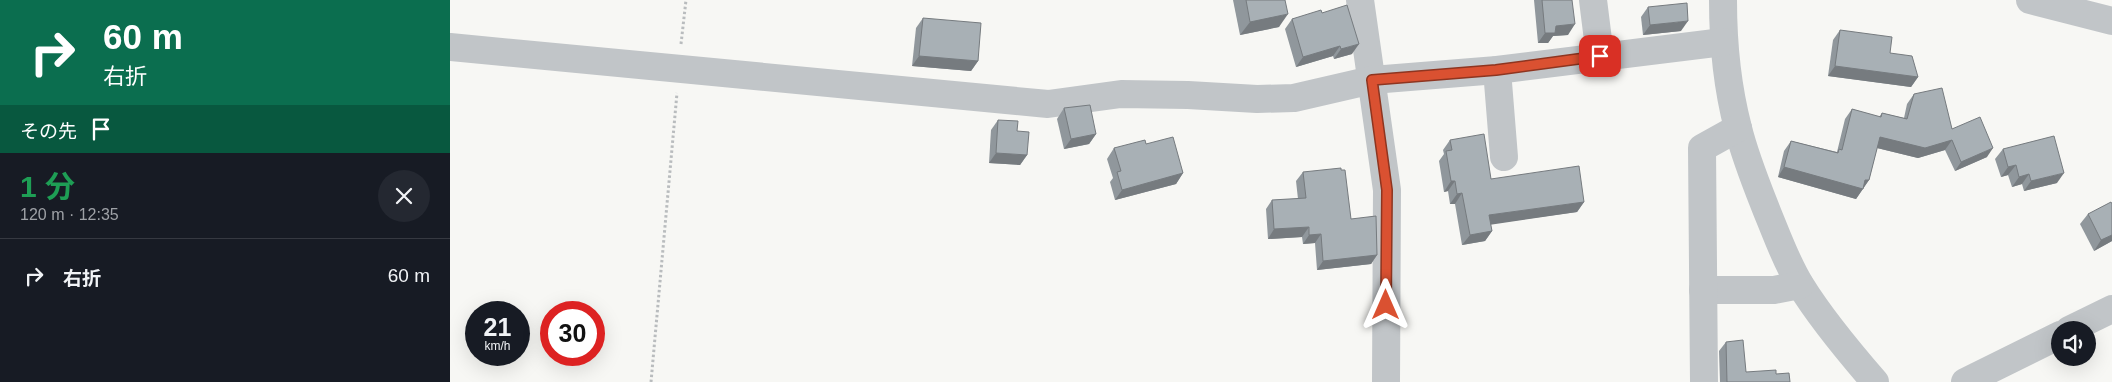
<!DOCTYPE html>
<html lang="ja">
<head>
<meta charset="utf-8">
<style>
  :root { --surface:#171b24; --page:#242831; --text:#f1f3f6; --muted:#9ea1a6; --line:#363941 }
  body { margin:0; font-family:Arial,"Noto Sans JP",sans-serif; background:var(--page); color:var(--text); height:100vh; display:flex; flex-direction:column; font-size:19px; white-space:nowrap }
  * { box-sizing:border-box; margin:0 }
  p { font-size:16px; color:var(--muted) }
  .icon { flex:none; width:28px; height:28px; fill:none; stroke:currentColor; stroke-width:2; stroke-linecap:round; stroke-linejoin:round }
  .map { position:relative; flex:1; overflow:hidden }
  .panel { display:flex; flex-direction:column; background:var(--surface); width:450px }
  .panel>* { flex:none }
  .hud { background:#0b6e4f; color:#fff; overflow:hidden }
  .buttons { position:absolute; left:1601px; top:321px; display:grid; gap:10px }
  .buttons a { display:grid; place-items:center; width:45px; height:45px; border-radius:50%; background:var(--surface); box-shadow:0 5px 20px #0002; font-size:25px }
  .speed { position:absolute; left:15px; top:301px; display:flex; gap:10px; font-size:25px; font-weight:700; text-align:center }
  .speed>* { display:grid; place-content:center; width:65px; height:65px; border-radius:50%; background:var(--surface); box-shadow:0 5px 20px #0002; line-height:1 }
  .speed small { font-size:12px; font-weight:400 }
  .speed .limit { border:8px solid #d22; background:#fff; color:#111 }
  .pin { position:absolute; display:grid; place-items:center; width:42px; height:42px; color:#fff; margin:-21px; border-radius:10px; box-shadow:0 2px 8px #0006 }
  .me { position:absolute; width:55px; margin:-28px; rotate:0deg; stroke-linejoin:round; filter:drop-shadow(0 0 4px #0008) }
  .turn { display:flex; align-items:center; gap:18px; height:105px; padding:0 20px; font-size:22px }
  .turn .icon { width:65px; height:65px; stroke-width:2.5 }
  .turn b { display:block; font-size:35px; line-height:42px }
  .then { display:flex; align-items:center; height:48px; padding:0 20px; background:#0003; gap:10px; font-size:19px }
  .round { display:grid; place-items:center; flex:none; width:52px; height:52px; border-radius:26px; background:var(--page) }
  .headline { display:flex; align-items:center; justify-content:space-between; height:85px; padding:0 20px }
  h1 { font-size:30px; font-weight:700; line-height:38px; color:#1e9e55 }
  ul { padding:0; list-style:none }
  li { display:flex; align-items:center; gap:15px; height:75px; padding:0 20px; border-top:1px solid var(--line) }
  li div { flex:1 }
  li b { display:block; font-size:19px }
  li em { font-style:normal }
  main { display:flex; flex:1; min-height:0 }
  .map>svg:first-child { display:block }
</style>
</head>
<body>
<main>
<section class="panel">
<div class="hud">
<div class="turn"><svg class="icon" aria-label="right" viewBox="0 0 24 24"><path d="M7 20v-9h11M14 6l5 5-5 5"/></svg><div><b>60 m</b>右折</div></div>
<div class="then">その先<svg class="icon" aria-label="arrive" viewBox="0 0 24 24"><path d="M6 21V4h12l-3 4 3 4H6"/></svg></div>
</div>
<div class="headline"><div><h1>1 分</h1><p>120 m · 12:35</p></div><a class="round"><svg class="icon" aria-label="close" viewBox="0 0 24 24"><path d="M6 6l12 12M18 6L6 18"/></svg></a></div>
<ul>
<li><svg class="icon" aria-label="right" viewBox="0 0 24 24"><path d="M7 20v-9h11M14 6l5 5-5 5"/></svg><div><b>右折</b></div><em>60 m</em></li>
</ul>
</section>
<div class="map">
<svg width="1662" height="382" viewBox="0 0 1662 382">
  <rect width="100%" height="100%" fill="#f7f7f4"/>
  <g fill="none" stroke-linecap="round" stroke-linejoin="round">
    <g stroke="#b9bcbe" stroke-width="3" stroke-dasharray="2.5 2.5" stroke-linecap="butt">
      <polyline points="231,44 236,0"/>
      <polyline points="201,382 227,93"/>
    </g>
    <g stroke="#c1c5c8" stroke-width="28">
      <polyline points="910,0 937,190 936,382"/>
      <polyline points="1143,0 1150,56"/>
      <path d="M1273,0C1273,43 1277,86 1288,128C1295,157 1307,186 1318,214C1328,238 1337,264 1351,286C1372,320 1399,352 1425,382"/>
      <polyline points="1580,0 1662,21"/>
      <polyline points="0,47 598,104 671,94 738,95 807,99 844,98 922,80 1047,70 1273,42"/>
      <polyline points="1047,70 1054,157"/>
      <polyline points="1253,290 1324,290 1350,285"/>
      <polyline points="1619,330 1662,309"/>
      <polyline points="1254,382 1252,148 1288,128"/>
      <polyline points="1515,382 1610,335"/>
    </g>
  </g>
  <g fill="#90979c">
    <polygon points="783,0 835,0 829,27 790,35"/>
    <polygon points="1084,0 1122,0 1118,35 1103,36 1098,43 1088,43"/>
    <polygon points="1198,7 1231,31 1193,35 1191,17"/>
    <polygon points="872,13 902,54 884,59 883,56 846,67 835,29 842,19"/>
    <polygon points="473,18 528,61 521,71 462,66 466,28"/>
    <polygon points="1390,30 1440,53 1468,77 1461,87 1378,76 1383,40"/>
    <polygon points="1464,94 1502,129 1537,157 1505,171 1495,150 1468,158 1427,148 1419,180 1406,199 1328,177 1334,151 1341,141 1387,152 1395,119 1402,109 1429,117 1432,113 1454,118 1457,104"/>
    <polygon points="614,108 646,134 639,144 614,149 607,119"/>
    <polygon points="548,120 567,131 577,155 570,165 539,163 541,130"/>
    <polygon points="1000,140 1041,179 1134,202 1127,212 1040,224 1042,231 1035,241 1012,245 1005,204 1000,204 998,191 994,192 989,161 994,154 993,150"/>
    <polygon points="696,144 733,173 726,184 665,200 660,182 663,178 657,159 664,148"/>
    <polygon points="1553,149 1607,183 1574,191 1572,184 1562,187 1558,175 1551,177 1545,159"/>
    <polygon points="853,172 901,219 927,255 921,264 867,270 865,243 853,244 852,237 818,239 816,209 822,200 848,199 846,181"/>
    <polygon points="1662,204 1662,241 1644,251 1630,224 1638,214"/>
    <polygon points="1276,342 1296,372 1326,374 1340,382 1270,382 1269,351"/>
  </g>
  <g fill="#767b7f">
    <polygon points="838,14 829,27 790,35 800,22"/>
    <polygon points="1238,21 1231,31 1193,35 1200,25"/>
    <polygon points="1125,24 1118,35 1103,36 1098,43 1088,43 1095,33 1106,26"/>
    <polygon points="909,44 902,54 884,59 891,49"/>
    <polygon points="890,46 883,56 846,67 853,57"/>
    <polygon points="469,56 528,61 521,71 462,66"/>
    <polygon points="1385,66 1468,77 1461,87 1378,76"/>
    <polygon points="646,134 639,144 614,149 621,139"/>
    <polygon points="1430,137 1502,140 1495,150 1468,158 1423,147"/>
    <polygon points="1543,148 1537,157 1505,171 1511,162"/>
    <polygon points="546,153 577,155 570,165 539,163"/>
    <polygon points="1566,165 1558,175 1551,177 1558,167"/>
    <polygon points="1334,167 1415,180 1419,180 1406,199 1328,177"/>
    <polygon points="733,173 726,184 665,200 672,190"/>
    <polygon points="1614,173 1607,183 1574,191 1581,181"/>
    <polygon points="1579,174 1572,184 1562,187 1569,177"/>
    <polygon points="1001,181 1005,181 998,191 994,192"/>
    <polygon points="1012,193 1005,204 1000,204 1007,194"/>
    <polygon points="1134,202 1127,212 1032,226 1039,215"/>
    <polygon points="859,227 852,237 818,239 824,229"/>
    <polygon points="1042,231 1035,241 1012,245 1020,235"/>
    <polygon points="871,234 865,243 853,244 859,235"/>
    <polygon points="1662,235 1662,241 1644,251 1651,240"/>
    <polygon points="927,255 921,264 867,270 873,261"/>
  </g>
  <g fill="#a8b0b5" stroke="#767b7f">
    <polygon points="796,0 835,0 838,14 800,22"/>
    <polygon points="1092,0 1122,0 1125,24 1106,26 1105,33 1095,33"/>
    <polygon points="1237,3 1238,21 1200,25 1198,7"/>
    <polygon points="897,5 909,44 891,49 890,46 853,57 842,19 871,10 872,13"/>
    <polygon points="473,18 531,23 528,61 469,56"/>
    <polygon points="1390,30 1442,37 1440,53 1462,56 1468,77 1385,66"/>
    <polygon points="1492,88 1502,129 1530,117 1543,148 1511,162 1502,140 1475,148 1430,137 1419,180 1415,180 1413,189 1334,167 1341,141 1388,153 1389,149 1392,150 1402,109 1431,117 1432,113 1457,119 1464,94"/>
    <polygon points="640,105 646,134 621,139 614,108"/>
    <polygon points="548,120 568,121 567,131 579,132 577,155 546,153"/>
    <polygon points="1034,134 1041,179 1129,166 1134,202 1039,215 1042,231 1020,235 1012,193 1007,194 1005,181 1001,181 996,151 1002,150 1000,140"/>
    <polygon points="1604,136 1614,173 1581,181 1579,174 1569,177 1566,165 1558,167 1553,149"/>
    <polygon points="723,137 733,173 672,190 667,172 671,171 664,148 695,140 696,144"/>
    <polygon points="891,168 891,170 895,170 901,219 926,216 927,255 873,261 871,234 859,235 859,227 824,229 822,200 856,198 853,172"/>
    <polygon points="1661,202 1662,204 1662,235 1651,240 1638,214"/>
    <polygon points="1293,340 1296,372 1326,370 1326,374 1339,373 1340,382 1277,382 1276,342"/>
  </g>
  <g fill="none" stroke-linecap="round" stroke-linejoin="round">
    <g stroke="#8e3520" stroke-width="12">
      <polyline id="route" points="936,305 937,190 922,80 1046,70 1150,56"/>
    </g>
    <use href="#route" stroke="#da5131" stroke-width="9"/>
  </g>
</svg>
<div class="buttons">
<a><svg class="icon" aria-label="sound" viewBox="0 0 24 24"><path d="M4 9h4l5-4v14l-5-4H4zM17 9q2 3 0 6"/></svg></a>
</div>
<div class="speed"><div>21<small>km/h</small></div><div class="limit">30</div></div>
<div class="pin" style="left:1150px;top:56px;background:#d93025"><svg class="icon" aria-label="arrive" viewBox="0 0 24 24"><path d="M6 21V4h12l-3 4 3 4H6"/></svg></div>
<svg class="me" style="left:936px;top:305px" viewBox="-20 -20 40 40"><path d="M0-17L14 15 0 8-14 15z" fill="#da5131" stroke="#fff" stroke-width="4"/></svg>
</div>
</main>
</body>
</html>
